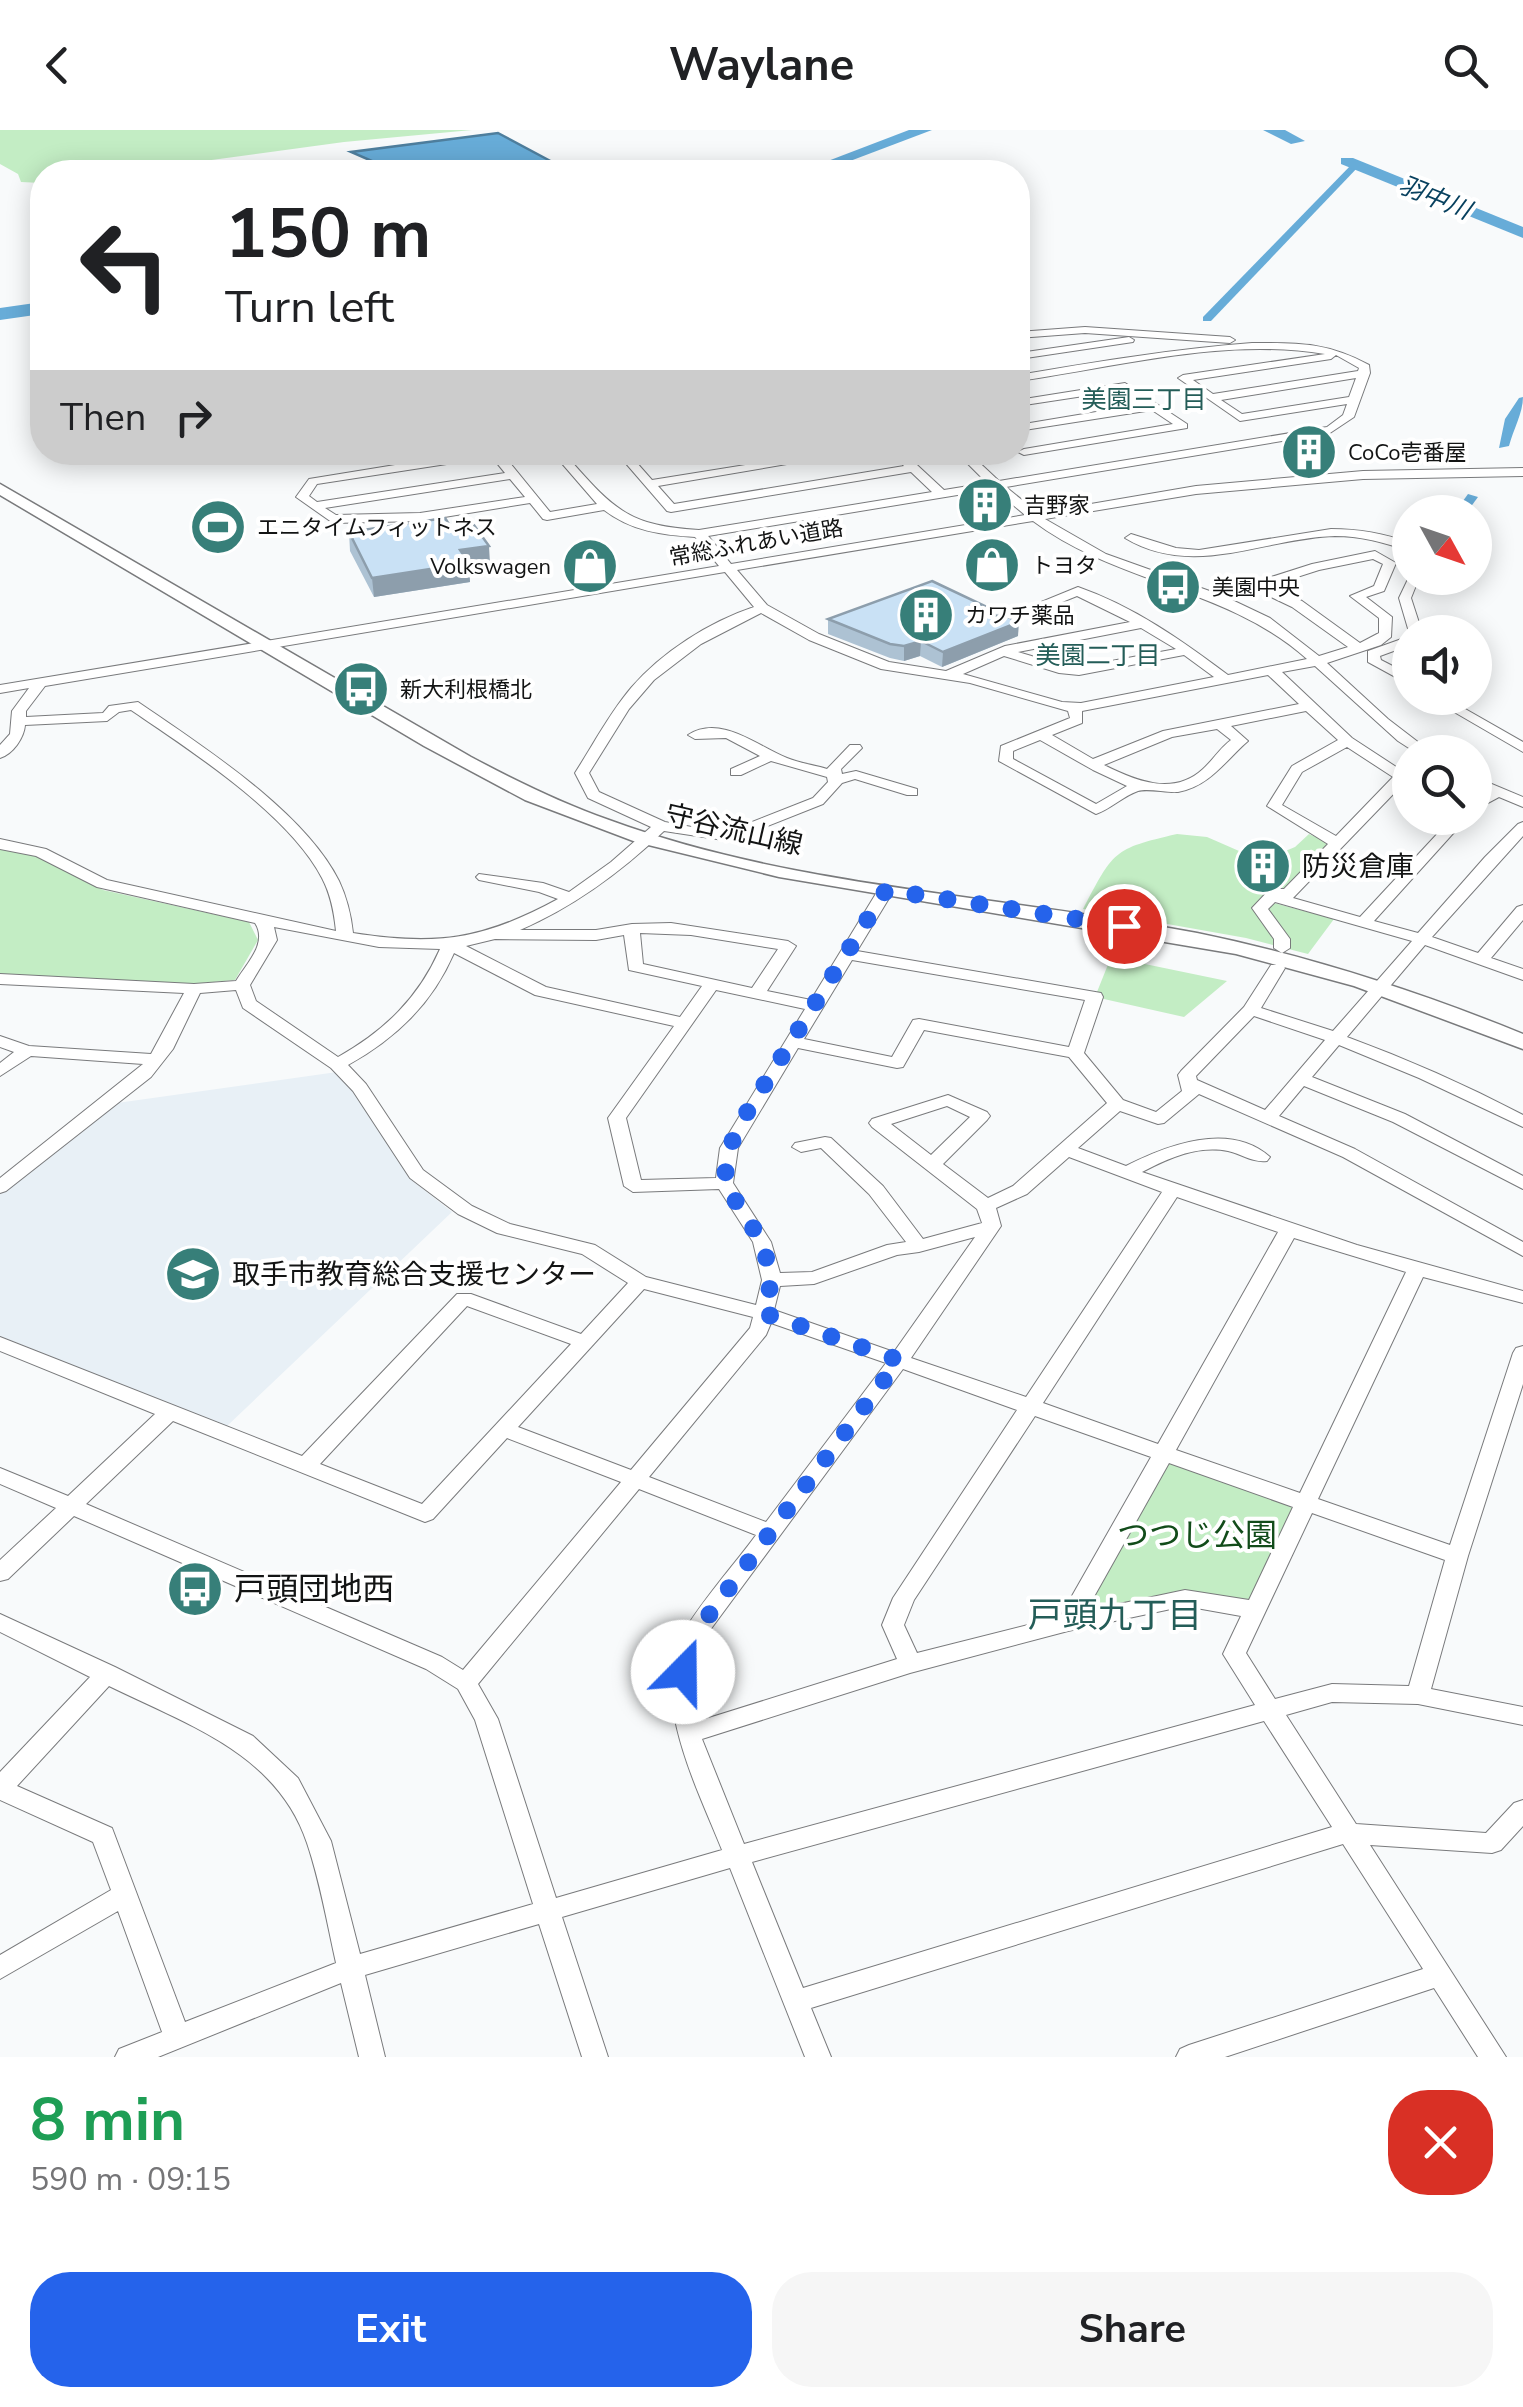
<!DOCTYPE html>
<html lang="en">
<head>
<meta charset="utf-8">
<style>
  :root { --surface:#fff; --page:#f6f6f6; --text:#202124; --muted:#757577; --accent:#2563eb }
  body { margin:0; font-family:"Nunito Sans","Noto Sans JP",sans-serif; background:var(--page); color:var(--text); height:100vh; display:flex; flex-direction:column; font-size:38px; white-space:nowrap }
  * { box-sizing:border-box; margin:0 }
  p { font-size:32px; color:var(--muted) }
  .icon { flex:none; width:55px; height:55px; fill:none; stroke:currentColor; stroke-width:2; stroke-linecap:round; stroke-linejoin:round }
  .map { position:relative; height:1927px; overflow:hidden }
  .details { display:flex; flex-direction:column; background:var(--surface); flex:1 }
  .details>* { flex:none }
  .guide { position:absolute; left:30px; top:30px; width:1000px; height:305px; border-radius:40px; box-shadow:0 5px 25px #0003; background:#fff; color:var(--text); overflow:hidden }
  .needle { width:65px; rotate:130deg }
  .tools { position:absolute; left:1392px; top:365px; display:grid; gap:20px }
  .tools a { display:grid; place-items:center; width:100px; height:100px; border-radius:50%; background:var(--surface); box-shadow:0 5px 25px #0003; font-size:50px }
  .pin { position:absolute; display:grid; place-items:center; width:85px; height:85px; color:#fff; margin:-42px; border:5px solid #fff; border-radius:50%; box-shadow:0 2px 10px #0007 }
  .me { position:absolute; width:110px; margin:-55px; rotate:22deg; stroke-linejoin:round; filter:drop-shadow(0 0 8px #0008) }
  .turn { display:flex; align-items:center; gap:35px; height:210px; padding:0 30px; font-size:45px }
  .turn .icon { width:130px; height:130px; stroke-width:2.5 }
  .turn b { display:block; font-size:70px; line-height:85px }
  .then { display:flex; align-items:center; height:95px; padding:0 30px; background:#0003; gap:20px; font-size:38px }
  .round { display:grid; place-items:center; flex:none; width:105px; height:105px; border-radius:40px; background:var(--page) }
  .summary { display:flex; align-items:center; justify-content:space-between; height:170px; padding:0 30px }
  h1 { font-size:60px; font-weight:700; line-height:75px; color:#1e9e55 }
  .cta { display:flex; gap:20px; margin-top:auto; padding:20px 30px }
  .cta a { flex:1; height:115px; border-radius:40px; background:var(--accent); color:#fff; font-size:40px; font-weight:700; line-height:115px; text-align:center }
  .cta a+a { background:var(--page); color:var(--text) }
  header { display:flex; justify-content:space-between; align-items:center; height:130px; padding:0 30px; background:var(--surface); font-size:45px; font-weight:700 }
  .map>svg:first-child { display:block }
</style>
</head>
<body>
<header><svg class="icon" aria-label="back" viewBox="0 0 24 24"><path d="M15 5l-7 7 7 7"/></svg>Waylane<svg class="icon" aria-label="search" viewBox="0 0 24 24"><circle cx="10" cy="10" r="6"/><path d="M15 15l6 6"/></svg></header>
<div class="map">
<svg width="1523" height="1927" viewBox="0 0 1523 1927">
  <rect width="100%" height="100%" fill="#f8fafb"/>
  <polygon fill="#e8f0f6" points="337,942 352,957 414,1052 452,1082 226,1297 0,1206 0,1064 117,973"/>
  <g fill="#c3edc4">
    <polygon points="0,0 472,0 344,12 123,42 42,42 42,53 21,52 18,44 0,34"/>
    <path d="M1177,704L1207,707L1262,731L1295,717L1309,704L1329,713L1274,773L1334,789L1308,824L1246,808L1083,779C1114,721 1112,719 1177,704Z"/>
    <polygon points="0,718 40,726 103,760 249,792 258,810 235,850 192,854 0,844"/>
    <polygon points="1111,827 1227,851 1184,887 1095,867"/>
    <polygon points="1163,1323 1304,1373 1252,1479 1185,1468 1068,1493"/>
  </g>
  <polygon fill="#67acd8" stroke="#4e7e9d" stroke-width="2.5" points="498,3 571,42 397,42 351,22"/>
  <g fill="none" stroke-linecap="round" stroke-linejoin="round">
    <g fill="#67acd8" fill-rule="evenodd">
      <polygon points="1353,33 1360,35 1211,191 1203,191 1203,187"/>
      <path d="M1523,267C1523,283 1513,300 1509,316L1499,318L1505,289L1519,268Z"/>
      <polygon points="1468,364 1478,367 1467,382 1455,382"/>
    </g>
    <g fill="#67acd8" fill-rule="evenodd">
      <polygon points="909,0 932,0 821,42 799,42"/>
      <polygon points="1263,0 1285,0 1305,11 1291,14"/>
      <polygon points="1341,28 1353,28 1523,97 1523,108 1341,34"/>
      <polygon points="42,172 42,184 0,190 0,178"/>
    </g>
    <g stroke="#797a7c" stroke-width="2">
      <g id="minor">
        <polygon points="1085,197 1230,207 1235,210 1230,213 1085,203 1018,208 1018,202"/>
        <polygon points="1129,207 1134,210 1133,212 1026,228 1021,225 1026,222"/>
        <path d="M1252,213C1298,213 1327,212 1369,235L1370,243L1354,287L1330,303L1006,357L1038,383L1196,356L1363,341L1523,338V346L1363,349L1196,364L1045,389L1106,424L1218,464L1312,434L1375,421L1396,433L1384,461L1366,467L1392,487L1391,507L1381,515L1327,533L1388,589L1431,622H1415L1398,611L1315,536L1282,542L1352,608L1410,646V656L1403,654L1293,768L1360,787L1452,688H1467L1374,791L1418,803L1485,727L1518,694L1523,692V706L1432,807L1478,823L1517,777L1523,775V790L1491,828L1523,839V850L1425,815L1347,907C1407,929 1466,955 1523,985V997L1419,948L1339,915L1312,947L1405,984L1523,1046V1059L1393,992L1304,956L1279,986L1355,1019L1523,1112V1126L1343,1027L1199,964L1164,993L1158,994L1120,981L1078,1018L1126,1036C1167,1015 1230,991 1270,1027L1267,1031C1253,1033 1242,1024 1228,1021C1197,1015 1169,1028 1142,1042L1357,1115L1523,1161V1173L1423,1147L1318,1369L1450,1415L1513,1223L1516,1218L1523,1216V1254L1468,1426L1431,1559L1523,1577V1595L1418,1574L1332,1572L1286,1585L1356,1694L1486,1703L1514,1673L1523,1670V1696L1501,1720L1492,1723L1370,1715L1506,1927H1478L1434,1858L1225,1927H1176L1180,1919L1189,1915L1423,1839L1343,1714L811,1878L831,1927H805L730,1738L562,1787L608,1927H582L539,1794L365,1845L385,1927H359L341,1853L158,1927H115L119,1919L162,1902L118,1781L0,1849V1825L111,1760L93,1712L0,1670V1642L90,1547L0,1502V1484L115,1537L253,1606L298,1648L331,1711L360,1824L533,1774L475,1590L458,1559L426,1539L74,1386L8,1449L0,1451V1430L56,1378L0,1354V1338L68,1366L155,1284L0,1221V1207L302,1326L457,1164H471L581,1204L628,1153L582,1124L497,1103L458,1084L410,1048L353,961L331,938L243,878L236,860L200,863L173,919L151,947L6,1061L0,1063V1048L143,934L31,926L0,946V933L14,922L0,917V906L29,916L151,924L184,863L0,854V844L194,854L236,851C247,833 268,813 255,793L97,757L36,726L0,719V709L46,719L107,750L336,801C334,782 331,765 322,748C289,684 190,620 131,580L119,582L107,591L25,595C24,608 13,624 0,628V615L10,604L12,581L29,558L0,563V555L719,436L695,407C662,405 631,401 604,380L547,390L543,389L530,373L420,391L333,393L296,367L309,349L475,322H501L550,382L597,374L552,322L566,325L607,322L571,331C615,381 631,396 699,400L932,362L911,342L671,382L667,381L616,322H628L632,327L663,322H694L637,333L652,350L827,322H857L658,356L674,374L904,336L891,322H903L944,360L987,353L956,322H968L999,351L1327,297L1343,285L1347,274L1240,291L1178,248L1183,245L1325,224C1223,207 1118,237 1018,251V245C1095,232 1173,219 1252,213ZM1336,225L1359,238L1358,241L1213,264L1193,250L1331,229ZM1356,248L1349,267L1242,284L1221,270ZM492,327L505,343L317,372L309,366L317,354ZM510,349L525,367L420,383L336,385L325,378ZM994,359L1025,385L731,434L708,406ZM1033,391C1117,454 1228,458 1307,529L1228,545C1181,510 1135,477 1078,457L990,493L997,497L1002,496L1077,466L1130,492L1005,516L946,541L889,532L819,504L767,475L737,440ZM1373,429L1383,434L1374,456L1350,466L1379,488V503L1360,513L1302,471L1269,456L1319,440ZM725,442L754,477C709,492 662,522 631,558C609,584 593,615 575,643L588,668L651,697L611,732L569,762L543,753L479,744L476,747L479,750L539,762L558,769C483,810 436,816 353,803C351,785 347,768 339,751C304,681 202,616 138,572L109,576L103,583L26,587V581L45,556ZM1256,460L1292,477L1348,517L1319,526L1270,488L1230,469ZM761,483L809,510L881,539L970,553L1068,581L1070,588L1001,616L999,631L1096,684C1111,679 1123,666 1138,661C1149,658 1166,663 1178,662C1209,657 1227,629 1248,611L1231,596L1306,581L1338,610L1292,636L1267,676L1328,714L1284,759H1270L1252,778L1274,809V818L1282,823L1290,818V809L1268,779L1275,772L1412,811L1333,901L1261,878L1285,838L1283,835H1271L1244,877L1181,941L1178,945L1182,961L1156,982L1123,970L1084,923L1103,867L1101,863L857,821L894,760L892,757H880L811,870L767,861L796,816L788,811L671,793L632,794L596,800H520C575,776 621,742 664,701L730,711L823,674L842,653L855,649L907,665H917V659L856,641L842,644L841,639L862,618L860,615H850L827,639C814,635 799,633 787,628C757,616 721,584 688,605L695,609L726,608L760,626L731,639V645H741L771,631L827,647L828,652L813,668L724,703L665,692L599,662L589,643L629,579L654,550L701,514ZM1141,498L1176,519L1079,537L1065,536L1018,522ZM1184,525L1214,547L1081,573L1062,572L963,544L1004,526L1059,543L1079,545ZM1268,545L1299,574L1163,601L1093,629L1052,605L1082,593V581ZM1217,599L1231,610C1220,618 1213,630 1203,639C1173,667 1134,650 1104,635L1172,607ZM1040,610L1093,640L1127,656L1096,674L1013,629V621ZM1347,617L1393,647L1336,706L1282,675L1302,642ZM274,797L379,817L440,819C418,869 384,901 338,927L256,871L250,855L277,810ZM640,803L691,805L778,819L752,858L643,834ZM624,805L629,840L702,856L680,887L546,857L466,816L495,809L596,810ZM454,823L535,865L674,896L608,988L624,1056L633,1062L719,1059L753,1112L762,1150L756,1175L646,1147L595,1115L510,1094L472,1076L423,1040L366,954L348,935C396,908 432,874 454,823ZM852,830L1085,870L1069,917L919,889L913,890L892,927L804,909ZM716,860L805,879L720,1018L716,1048L641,1050L626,988ZM1254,886L1325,910L1265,980L1197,950L1196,946ZM924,900L1069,927L1107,973L1013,1056L988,1068L943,1034L987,990L990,986L987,982L948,965L872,989L869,993L872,997L977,1079L982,1093L923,1109L883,1056L831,1008L825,1007L795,1013L792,1017L801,1022L821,1018L869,1064L906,1112L887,1115L812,1142L780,1143L771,1112L733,1053L738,1018L798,918L897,938L903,937ZM947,976L970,987L931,1025L891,994ZM1069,1027L1162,1062L1026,1267L911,1228L1001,1096L996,1078L1027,1064ZM1177,1067L1278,1102L1158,1314L1043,1273ZM975,1107L894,1222L774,1180L780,1156L814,1154L897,1125L919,1122ZM1294,1108L1406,1142L1300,1363L1176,1320ZM644,1159L753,1187L750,1198L631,1340L518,1297ZM467,1176L571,1214L422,1374L320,1334ZM771,1193L886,1233L766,1392L649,1347L766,1205ZM903,1239L1017,1280L893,1468L882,1495L897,1529L699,1591L694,1542L702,1511ZM1035,1286L1151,1327L1060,1487L917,1523L904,1495L914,1470ZM173,1291L425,1392L433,1389L507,1308L621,1352L463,1540L442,1527L86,1374ZM1169,1333L1293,1377L1249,1470L1185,1460L1086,1481ZM639,1359L756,1405C734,1435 699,1474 682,1505C649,1566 699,1662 722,1720L556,1768L498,1589L478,1554ZM1312,1383L1445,1430L1409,1556L1332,1554L1275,1569L1246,1523ZM1185,1476L1241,1486L1223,1524L1255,1575L744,1714L702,1609L910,1543L1068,1501ZM109,1556C186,1594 277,1623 307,1713C320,1751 327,1793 336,1833L185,1892L112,1698L17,1656ZM1264,1591L1332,1697L803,1858L752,1732Z"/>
        <polygon points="1125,253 1187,294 1187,298 1024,325 1018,322 1024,319 1173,294 1152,280 1018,301 1018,295 1144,274 1123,260 1018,276 1018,270"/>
        <polygon points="287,322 342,322 302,330"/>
        <path d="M1331,399C1359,399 1383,403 1410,413V421C1384,413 1363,406 1335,406C1264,408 1193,449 1125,408L1131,404L1176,418L1199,420Z"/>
        <polygon points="1410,445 1410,448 1419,448 1411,468 1422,502 1409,502 1399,468"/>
        <polygon points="1410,506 1410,515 1380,526 1381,530 1410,545 1410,555 1368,532 1368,521"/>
        <polygon points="1430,568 1446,568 1523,612 1523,622"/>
        <polygon points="1475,647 1523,667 1523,677 1499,667 1475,680 1475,670 1487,662 1475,656"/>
      </g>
    </g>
    <g stroke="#797a7c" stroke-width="3">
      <path id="major" d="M0,354L471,627C516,651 561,673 609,690C797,759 1002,765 1197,803C1309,826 1417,861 1523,904V919L1354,856L1236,824L779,747L636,712L525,670L424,616L0,365Z"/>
    </g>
    <use href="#minor" fill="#fff" fill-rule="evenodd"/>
    <use href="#major" fill="#fff" fill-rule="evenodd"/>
  </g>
  <g fill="#adc2d3">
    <polygon points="452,399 490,434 469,438 470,452 374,467 350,421 349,402"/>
    <polygon points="828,489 1018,506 942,537 920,526 904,531 890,528 828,504"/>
  </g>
  <g fill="#8d9eac">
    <polygon points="489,416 490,434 469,438 470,452 374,467 372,448 460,420"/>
    <polygon points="1019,492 1018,506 942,537 943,522"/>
    <polygon points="921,511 920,526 904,531 904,516"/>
  </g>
  <g fill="#c9e1f5" stroke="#8d9eac" stroke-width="2.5">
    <polygon points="445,388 452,399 474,395 489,416 460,420 469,433 372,448 349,402"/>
    <polygon points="932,451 987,477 996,486 1004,485 1019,492 943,522 921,511 904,516 890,514 828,489"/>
  </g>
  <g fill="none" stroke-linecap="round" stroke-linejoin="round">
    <polyline stroke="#2563eb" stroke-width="18" stroke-dasharray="0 32.4" points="683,1542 691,1509 899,1230 763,1183 772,1150 762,1112 724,1053 729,1018 746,984 886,760 1124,796"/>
  </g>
  <defs>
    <g id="building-disc" transform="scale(2.875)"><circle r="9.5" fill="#377f79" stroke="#fff"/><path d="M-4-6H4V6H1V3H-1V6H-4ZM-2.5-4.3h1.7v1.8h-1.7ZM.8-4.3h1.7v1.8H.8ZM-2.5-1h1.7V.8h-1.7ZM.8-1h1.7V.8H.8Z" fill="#fff"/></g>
    <g id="stadium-disc" transform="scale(2.875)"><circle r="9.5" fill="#377f79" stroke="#fff"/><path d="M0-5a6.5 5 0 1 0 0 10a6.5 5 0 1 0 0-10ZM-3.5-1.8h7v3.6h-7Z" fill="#fff"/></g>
    <g id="shop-disc" transform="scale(2.875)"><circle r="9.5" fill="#377f79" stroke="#fff"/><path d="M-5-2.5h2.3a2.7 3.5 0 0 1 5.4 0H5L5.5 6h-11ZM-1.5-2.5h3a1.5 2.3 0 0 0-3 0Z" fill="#fff"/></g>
    <g id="bus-disc" transform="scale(2.875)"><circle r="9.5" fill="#377f79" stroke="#fff"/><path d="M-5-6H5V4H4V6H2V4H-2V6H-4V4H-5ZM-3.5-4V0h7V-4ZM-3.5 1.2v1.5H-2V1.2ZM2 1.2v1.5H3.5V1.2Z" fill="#fff"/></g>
    <g id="school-disc" transform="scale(2.875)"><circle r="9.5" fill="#377f79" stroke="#fff"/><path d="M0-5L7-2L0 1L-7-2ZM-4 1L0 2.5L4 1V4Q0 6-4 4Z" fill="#fff"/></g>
  </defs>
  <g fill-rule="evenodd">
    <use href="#building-disc" x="1309" y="322"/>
    <use href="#building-disc" x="985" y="375"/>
    <use href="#stadium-disc" x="218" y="397"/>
    <use href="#shop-disc" x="992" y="435"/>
    <use href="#shop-disc" x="590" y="436"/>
    <use href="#bus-disc" x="1173" y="457"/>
    <use href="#building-disc" x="926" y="485"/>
    <use href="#bus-disc" x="361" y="559"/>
    <use href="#building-disc" x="1263" y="736"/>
    <use href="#school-disc" x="193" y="1144"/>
    <use href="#bus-disc" x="195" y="1459"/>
  </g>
  <g text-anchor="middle" stroke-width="8" stroke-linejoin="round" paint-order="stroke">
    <g font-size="22" fill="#131414" stroke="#fff" text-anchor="start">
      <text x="1348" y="330">CoCo壱番屋</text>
      <text x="1024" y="383">吉野家</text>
      <text x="257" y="405">エニタイムフィットネス</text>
      <text x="1031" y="443">トヨタ</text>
      <text x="551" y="444" text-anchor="end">Volkswagen</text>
      <text x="1212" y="465">美園中央</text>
      <text x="965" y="493">カワチ薬品</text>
      <text x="400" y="567">新大利根橋北</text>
    </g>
    <g font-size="22" fill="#131414" stroke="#fff">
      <text transform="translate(756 412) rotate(-10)" y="8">常総ふれあい道路</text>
    </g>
    <g font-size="25" font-style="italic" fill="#08415f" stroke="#fff">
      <text transform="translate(1435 67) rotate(22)" y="9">羽中川</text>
    </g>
    <g font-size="25" fill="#245d58" stroke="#fff">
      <text x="1144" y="278">美園三丁目</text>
      <text x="1098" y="534">美園二丁目</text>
    </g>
    <g font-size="28" fill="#131414" stroke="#fff">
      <text transform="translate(734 699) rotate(13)" y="10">守谷流山線</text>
    </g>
    <g font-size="28" fill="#131414" stroke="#fff" text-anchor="start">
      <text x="1302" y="746">防災倉庫</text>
      <text x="232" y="1154">取手市教育総合支援センター</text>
    </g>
    <g font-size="32" fill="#124c1a" stroke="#fff">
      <text x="1197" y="1416">つつじ公園</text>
    </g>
    <g font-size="32" fill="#131414" stroke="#fff" text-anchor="start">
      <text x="234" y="1470">戸頭団地西</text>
    </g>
    <g font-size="35" fill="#245d58" stroke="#fff">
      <text x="1115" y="1497">戸頭九丁目</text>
    </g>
  </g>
</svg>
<div class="tools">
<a><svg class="needle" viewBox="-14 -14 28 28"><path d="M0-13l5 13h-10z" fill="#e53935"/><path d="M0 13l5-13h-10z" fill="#757577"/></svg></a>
<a><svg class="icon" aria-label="sound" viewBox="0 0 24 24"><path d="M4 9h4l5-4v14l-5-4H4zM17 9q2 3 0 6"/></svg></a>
<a><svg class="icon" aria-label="search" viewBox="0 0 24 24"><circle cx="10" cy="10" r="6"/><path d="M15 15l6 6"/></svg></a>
</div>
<div class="pin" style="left:1124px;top:796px;background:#d93025"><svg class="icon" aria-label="arrive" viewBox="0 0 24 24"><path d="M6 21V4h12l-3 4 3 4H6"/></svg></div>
<svg class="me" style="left:683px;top:1542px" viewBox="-20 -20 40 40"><circle r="19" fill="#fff"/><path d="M0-13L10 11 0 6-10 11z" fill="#2563eb"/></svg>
<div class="guide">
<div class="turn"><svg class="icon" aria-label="left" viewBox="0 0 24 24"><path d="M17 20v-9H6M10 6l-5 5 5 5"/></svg><div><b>150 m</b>Turn left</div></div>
<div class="then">Then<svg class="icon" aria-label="right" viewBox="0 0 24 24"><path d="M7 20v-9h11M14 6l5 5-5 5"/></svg></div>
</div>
</div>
<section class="details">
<div class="summary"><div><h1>8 min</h1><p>590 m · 09:15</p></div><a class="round" style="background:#d93025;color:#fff"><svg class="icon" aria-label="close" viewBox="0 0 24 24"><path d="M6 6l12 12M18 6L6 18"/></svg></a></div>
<div class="cta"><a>Exit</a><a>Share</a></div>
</section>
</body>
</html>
